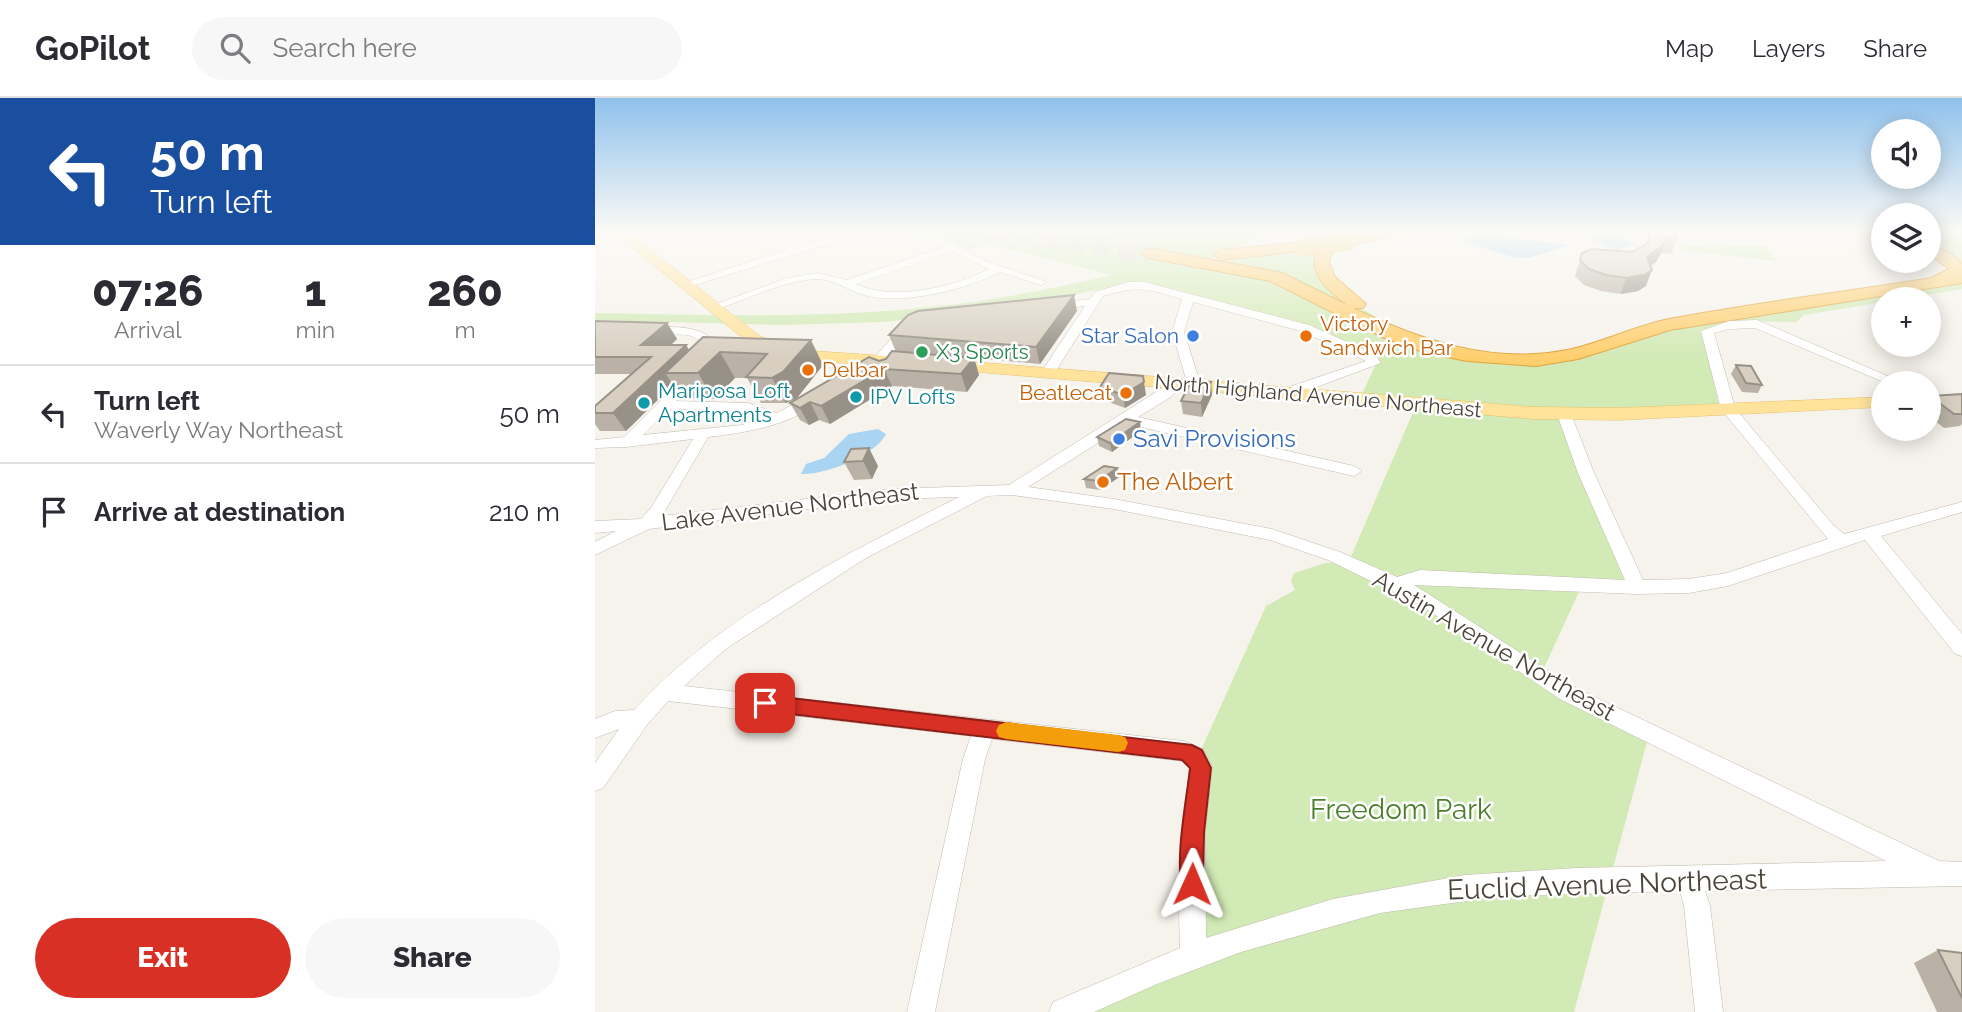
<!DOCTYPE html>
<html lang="en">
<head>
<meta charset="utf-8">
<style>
  :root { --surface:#fff; --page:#f7f7f7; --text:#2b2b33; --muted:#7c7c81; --line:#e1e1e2; --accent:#d93025 }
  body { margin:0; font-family:Raleway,sans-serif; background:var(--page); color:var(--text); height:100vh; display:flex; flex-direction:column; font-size:26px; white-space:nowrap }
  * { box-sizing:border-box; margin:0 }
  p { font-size:23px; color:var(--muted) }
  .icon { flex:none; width:38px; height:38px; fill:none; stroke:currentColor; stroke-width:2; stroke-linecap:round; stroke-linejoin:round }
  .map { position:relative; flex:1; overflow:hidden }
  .sheet { display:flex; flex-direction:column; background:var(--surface); width:595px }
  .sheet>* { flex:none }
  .banner { background:#1a4fa0; color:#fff; overflow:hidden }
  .buttons { position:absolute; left:1276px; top:21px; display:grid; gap:14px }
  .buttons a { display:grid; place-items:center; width:70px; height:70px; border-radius:50%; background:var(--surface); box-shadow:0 4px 18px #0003; font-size:35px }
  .pin { position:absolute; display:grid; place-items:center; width:60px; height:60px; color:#fff; margin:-30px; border-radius:14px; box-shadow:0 4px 10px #0006 }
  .me { position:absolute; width:77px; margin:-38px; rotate:1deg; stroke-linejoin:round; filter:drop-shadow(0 0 5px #0008) }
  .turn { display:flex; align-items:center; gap:24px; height:147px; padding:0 35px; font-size:32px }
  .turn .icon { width:91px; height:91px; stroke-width:2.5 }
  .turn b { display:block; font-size:49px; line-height:60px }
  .eta { display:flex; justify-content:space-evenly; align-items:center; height:119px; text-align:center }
  .eta b { font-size:42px; font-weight:800; line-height:49px }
  .cta { display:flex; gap:14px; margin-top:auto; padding:14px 35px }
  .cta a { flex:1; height:80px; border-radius:42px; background:var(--accent); color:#fff; font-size:28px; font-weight:800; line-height:80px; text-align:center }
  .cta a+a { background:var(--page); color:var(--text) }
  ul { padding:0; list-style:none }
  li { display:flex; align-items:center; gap:21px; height:98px; padding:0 35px; border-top:2px solid var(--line) }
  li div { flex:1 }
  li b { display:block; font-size:26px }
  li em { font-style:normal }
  header { display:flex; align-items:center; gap:42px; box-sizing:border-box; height:98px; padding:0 35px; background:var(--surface); border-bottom:2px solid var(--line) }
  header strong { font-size:33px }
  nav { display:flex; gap:38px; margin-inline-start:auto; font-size:24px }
  .search { width:490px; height:63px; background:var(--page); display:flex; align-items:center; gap:18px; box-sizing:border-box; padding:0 24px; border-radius:38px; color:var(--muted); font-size:26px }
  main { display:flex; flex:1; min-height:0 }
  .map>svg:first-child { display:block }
</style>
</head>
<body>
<header>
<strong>GoPilot</strong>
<div class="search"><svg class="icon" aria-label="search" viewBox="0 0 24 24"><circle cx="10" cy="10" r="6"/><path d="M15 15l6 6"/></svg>Search here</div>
<nav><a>Map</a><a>Layers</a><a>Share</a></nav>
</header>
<main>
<section class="sheet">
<div class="banner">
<div class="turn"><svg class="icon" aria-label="left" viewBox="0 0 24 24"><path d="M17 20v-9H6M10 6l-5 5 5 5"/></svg><div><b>50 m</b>Turn left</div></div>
</div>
<div class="eta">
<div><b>07:26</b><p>Arrival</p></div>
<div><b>1</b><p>min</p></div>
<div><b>260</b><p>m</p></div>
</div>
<ul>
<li><svg class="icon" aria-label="left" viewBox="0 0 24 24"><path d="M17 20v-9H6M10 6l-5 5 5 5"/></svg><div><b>Turn left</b><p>Waverly Way Northeast</p></div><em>50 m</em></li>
<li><svg class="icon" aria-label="arrive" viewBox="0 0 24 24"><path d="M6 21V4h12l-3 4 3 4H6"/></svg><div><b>Arrive at destination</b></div><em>210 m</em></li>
</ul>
<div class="cta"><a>Exit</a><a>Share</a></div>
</section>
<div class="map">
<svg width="1367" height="914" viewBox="0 0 1367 914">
  <rect width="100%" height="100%" fill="#f6f3ec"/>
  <g fill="#d2eab5">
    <path d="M279,133H674L601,167L668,177L785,233L927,264L1043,237L1355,184L1366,171L1346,154L1334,148V133H1367V191L1307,201H1288V204L1209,217L1201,224L1152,223L1107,233L1124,306L967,312L1035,482L988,485L949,570L1055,633L979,914H456L611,839L601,663L671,508L700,492L696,483L699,475L727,466L755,461L822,305L765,300L784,260L718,229L589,197L543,183L459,201L349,218L286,224L187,227L0,222V215C115,217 230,221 345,208C403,202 460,190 517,177L391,145L375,152L353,142Z"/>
    <polygon points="1084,147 1116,149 1116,147 1171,148 1182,163 1088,153"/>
    <polygon points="703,152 724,157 756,204 804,233 737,204 630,166 640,160"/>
  </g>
  <g fill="#a9d4f2">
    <polygon points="1008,134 1027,138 1038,145 1023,153 996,141 996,139"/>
    <polygon points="881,136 976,147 933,160 919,160 868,142"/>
    <path d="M283,331L291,336C280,358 230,377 206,376L211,366L229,360L254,336Z"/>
  </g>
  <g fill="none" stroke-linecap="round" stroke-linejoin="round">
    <polyline stroke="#d4d0c8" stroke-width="17" stroke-dasharray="17 9" stroke-linecap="butt" points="395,133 554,155"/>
    <g stroke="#c2bbae" stroke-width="1">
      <g id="minor">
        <path d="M166,133H178L201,149L253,133L345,139L390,163L452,184L446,187L405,174C372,191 309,207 273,198C255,194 240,181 222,181C187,183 155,200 123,211L113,209L192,180L222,175L252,182L349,149L343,145L263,137L93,189L83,187L191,152ZM357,153L394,171C359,189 298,204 261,186Z"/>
        <path d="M533,184H549L714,227L779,256L786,265L708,294L705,299H695L693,296L697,288L771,263L706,233L598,204L589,234L606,288L599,292L594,291L577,234L587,201C553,191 544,187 508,198L457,279H447L445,276L490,208L458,212L454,210V206L495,201L500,194Z"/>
        <path d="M1162,222L1309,285H1291L1160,230L1134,231L1119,235L1140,310L1238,427L1249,436L1367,404V414L1286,438L1367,536V558L1360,556L1270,442L1133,488L1094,495L1042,496L819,487L979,589L1344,763L1367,764V788L1110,793L1115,808L1128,914H1100L1089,808L1085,793L907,798L785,815L646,854L562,886L499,914H454L458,904L585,850C582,789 587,730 595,670L587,663L397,641L390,661L340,914H312L368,661L376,638L73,603L52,627L8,690L0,693V665L24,631L0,640V621L20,613L39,612C123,519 253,455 364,399L296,401L54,431L0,457V444L21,433L0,435V423L46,421L56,410L98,341L31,349L0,350V342L29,339L93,275H103L105,278L81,303L153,305L182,315L215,297L220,296L227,300C201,327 149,335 113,339L67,418L296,391L414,387L580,282L587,286L576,299L543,319L759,368L767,373L759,378L533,326L433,389L519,401L677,431L745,454L802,479L825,472L1030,482L983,375L962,316L969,312L976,316L999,375L1048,482L1094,481L1132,475L1233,441L1126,311L1106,233L1134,223ZM73,311L151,313L169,320L147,327L48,337ZM417,397L519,411L675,442L733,462L827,508L965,601L1291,763L981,770L870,777L738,801L611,840L610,735L617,669L608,651L589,643L89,588L132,550L271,460L392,398Z"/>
        <path d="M313,225L319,229C307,244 288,276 266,273V267L280,259L309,226Z"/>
        <path d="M56,229C82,229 113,226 125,253L122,260H112C108,226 77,240 52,236V230Z"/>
      </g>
    </g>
    <g stroke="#e6c16a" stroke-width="1">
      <g id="major">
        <polygon points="17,133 32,133 166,239 218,253 319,260 327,265 319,270 218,263 154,245"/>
        <polygon points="353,262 939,309 1024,310 1288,299 1288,309 1024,322 939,321 347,271 345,267 347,263"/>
      </g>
    </g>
    <g stroke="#e0a43c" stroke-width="2">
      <g id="highway">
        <path d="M737,133H753L740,146L734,164L740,179L771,206L768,210H758C824,242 898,267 972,252C1007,245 1039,228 1074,221C1161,205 1249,194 1336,180L1354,171L1334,156V145L1357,156L1367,166V185L1075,232L983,261L941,268L872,263L828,254L787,239L675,183L554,160L546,155L554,150L687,175L754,208C724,187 703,164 737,133Z"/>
        <polygon points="779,133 811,133 804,137 754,148 746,143 749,140"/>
        <polygon points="1261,133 1288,133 1288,142 1263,136"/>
        <polygon points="708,144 716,149 713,152 626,162 618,157 626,152"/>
      </g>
    </g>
    <use href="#minor" fill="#fff" fill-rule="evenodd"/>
    <use href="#major" fill="#ffe39c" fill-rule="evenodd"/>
    <use href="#highway" fill="#ffcf6e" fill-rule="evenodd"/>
    <g stroke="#e0a43c" stroke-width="18" stroke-linecap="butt">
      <polyline id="highway-bridge" points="708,149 754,143"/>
    </g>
    <use href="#highway-bridge" stroke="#ffcf6e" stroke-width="17"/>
  </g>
  <g fill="#bab2a6">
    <polygon points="1054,133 1078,133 1082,141 1076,156 1066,155 1061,164 1055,168 1051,188 1043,193 1026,196 1006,193 989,187 980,178 987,155 1037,154 1051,147"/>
    <polygon points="482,213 445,266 379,260 384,277 372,294 297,288 235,326 224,322 214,327 205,322 195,305 291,261 301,254 294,237"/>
    <polygon points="0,223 72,225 82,241 76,247 94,252 108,239 228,267 202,300 191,305 166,305 152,280 140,280 119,301 87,300 78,287 31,333 5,333 0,326 0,308 36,276 0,276"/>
    <polygon points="1141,267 1167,287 1163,295 1147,294 1136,276"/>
    <polygon points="616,284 617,297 607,319 588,316 586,303"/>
    <polygon points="505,289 551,297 530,310 508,302"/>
    <polygon points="1367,296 1367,326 1365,328 1349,330 1334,318 1334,300 1335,298"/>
    <polygon points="546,333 517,354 504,348 502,339"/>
    <polygon points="256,351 283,368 277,381 259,382 249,364"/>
    <polygon points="522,370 524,379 506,392 491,390 489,381"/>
    <polygon points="1343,852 1367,855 1367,914 1342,914 1319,865"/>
  </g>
  <g fill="#979187">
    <polygon points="1072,140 1066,155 1061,164 1047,174 1052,159"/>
    <polygon points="1057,172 1051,188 1043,193 1026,196 1031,180"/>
    <polygon points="479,197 482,213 445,266 441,249"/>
    <polygon points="72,225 82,241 58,263 46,247"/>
    <polygon points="216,242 228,267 202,300 191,305 177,280"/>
    <polygon points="91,247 102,264 70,275 78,287 31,333 18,315"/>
    <polygon points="125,254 140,280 119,301 103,275"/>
    <polygon points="379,260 384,277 372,294 366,276"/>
    <polygon points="289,271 297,288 235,326 226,308"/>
    <polygon points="548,278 551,297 530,310 528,297"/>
    <polygon points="616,284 617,297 607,319 606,305"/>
    <polygon points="215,304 224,322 214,327 205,310"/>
    <polygon points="545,324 546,333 517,354 515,345"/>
    <polygon points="274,350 283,368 277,381 268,363"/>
    <polygon points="522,370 524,379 506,392 504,383"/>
  </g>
  <g fill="#d8cfc1" stroke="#979187" stroke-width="2">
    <polygon points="1055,133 1078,133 1082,141 1072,140 1067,148 1052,159 1057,172 1049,177 1031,180 1011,177 994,171 985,162 987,155 997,151 1037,154 1053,145"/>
    <polygon points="479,197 441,249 294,237 313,217 323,213"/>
    <polygon points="0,223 72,225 46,247 91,247 18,315 0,315 0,308 56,259 0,259"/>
    <polygon points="108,239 216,242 188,274 177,280 151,279 172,256 125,254 103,275 70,275"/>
    <polygon points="297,253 379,260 366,276 289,271 226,308 215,304 205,310 195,305 274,259 284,263 291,261"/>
    <polygon points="1141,267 1156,268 1167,287 1151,285"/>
    <polygon points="514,275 548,278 549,284 528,297 505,289"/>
    <polygon points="597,282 616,284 606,305 586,303"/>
    <polygon points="1367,296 1367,316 1359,316 1335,298"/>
    <polygon points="531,321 545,324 515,345 502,339"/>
    <polygon points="274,350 268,363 249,364 256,351"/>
    <polygon points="509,368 522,370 504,383 489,381"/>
    <polygon points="1343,852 1367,855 1367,900"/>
  </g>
  <linearGradient id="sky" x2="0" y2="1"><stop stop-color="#8fc1ec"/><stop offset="0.51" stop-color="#fbfaf6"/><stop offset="1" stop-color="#fbfaf6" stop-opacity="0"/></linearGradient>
  <rect width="1367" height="261" fill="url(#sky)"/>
  <path fill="#d93025" stroke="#8d1f18" stroke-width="2" d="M170,597L597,647L607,652L616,670L609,735L608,786L605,795L597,798L589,795C578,768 592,700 595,670L587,662L170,613L164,611L161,605L164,600Z"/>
  <polygon fill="#f59e0b" points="411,624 523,637 530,639 533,645 530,652 523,654 411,641 404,639 401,633 404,627"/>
  <g fill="#3f7fe0" stroke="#fff" stroke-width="2.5">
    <circle cx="598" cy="238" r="7"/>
    <circle cx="524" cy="341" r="7"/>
  </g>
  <g fill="#e8710a" stroke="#fff" stroke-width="2.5">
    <circle cx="711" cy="238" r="7"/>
    <circle cx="213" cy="272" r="7"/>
    <circle cx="531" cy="295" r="7"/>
    <circle cx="508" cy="384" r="7"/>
  </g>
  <circle fill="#2e9e5b" stroke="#fff" stroke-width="2.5" cx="327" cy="254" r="7"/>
  <g fill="#0f9aa8" stroke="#fff" stroke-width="2.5">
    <circle cx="261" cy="299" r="7"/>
    <circle cx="49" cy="305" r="7"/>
  </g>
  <g text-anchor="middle" stroke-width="5" stroke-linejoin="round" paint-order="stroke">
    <g font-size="21" fill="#c56008" stroke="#fff" text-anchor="start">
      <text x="725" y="233">Victory<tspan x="725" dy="24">Sandwich Bar</tspan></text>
      <text x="227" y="279">Delbar</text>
      <text x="517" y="302" text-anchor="end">Beatlecat</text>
    </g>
    <g font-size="21" fill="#366cbe" stroke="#fff" text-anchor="end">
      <text x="584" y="245">Star Salon</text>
    </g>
    <g font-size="21" fill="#27864d" stroke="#fff" text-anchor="start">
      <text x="341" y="261">X3 Sports</text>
    </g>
    <g font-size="21" fill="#0d838f" stroke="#fff" text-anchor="start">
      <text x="63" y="300">Mariposa Loft<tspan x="63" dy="24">Apartments</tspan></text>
      <text x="275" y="306">IPV Lofts</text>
    </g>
    <g font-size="21" fill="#4b4439" stroke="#fff">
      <text transform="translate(723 298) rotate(5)" y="7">North Highland Avenue Northeast</text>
    </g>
    <g font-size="24" fill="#366cbe" stroke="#fff" text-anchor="start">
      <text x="538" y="349">Savi Provisions</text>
    </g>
    <g font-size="24" fill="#c56008" stroke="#fff" text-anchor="start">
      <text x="522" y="392">The Albert</text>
    </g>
    <g font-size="24" fill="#4b4439" stroke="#fff">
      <text transform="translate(195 409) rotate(-7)" y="8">Lake Avenue Northeast</text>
      <text transform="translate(899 548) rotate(30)" y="8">Austin Avenue Northeast</text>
    </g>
    <g font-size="28" fill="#4a7f2a" stroke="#fff">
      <text x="806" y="721">Freedom Park</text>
    </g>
    <g font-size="28" fill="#4b4439" stroke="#fff">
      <text transform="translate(1012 786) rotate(-2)" y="10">Euclid Avenue Northeast</text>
    </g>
  </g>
</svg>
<div class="buttons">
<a><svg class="icon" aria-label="sound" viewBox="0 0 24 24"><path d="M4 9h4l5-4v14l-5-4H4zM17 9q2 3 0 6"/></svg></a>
<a><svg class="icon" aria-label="layers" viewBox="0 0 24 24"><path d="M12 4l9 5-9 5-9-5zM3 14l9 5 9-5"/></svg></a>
<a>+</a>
<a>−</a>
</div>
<div class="pin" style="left:170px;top:605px;background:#d93025"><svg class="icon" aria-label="arrive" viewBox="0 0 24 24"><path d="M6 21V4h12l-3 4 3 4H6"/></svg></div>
<svg class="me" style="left:597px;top:786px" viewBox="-20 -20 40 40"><path d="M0-17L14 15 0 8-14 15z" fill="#d93025" stroke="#fff" stroke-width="4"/></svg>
</div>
</main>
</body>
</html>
